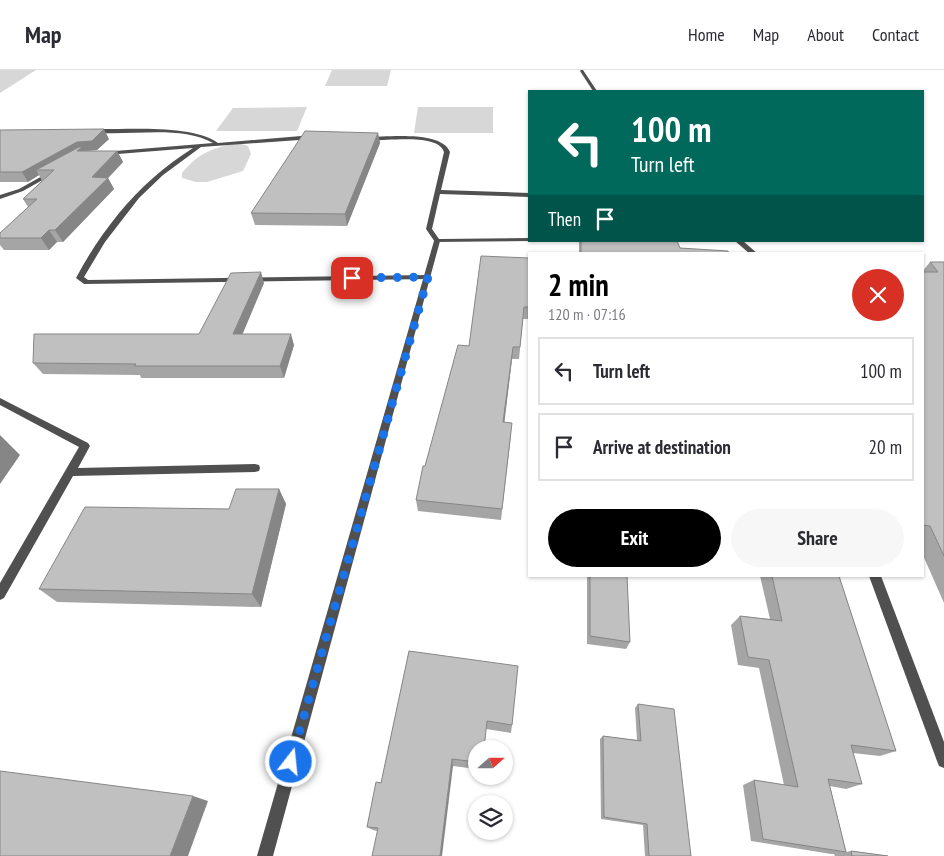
<!DOCTYPE html>
<html lang="en">
<head>
<meta charset="utf-8">
<style>
  :root { --surface:#fff; --page:#f7f7f7; --text:#2b2b33; --muted:#7c7c81; --line:#e1e1e2; --accent:#000 }
  body { margin:0; font-family:"PT Sans Narrow",sans-serif; background:var(--page); color:var(--text); height:100vh; display:flex; flex-direction:column; font-size:19px; white-space:nowrap }
  * { box-sizing:border-box; margin:0 }
  p { font-size:16px; color:var(--muted) }
  .icon { flex:none; width:28px; height:28px; fill:none; stroke:currentColor; stroke-width:2; stroke-linecap:round; stroke-linejoin:round }
  .map { position:relative; flex:1; overflow:hidden }
  .drawer { position:absolute; left:528px; top:182px; width:396px; height:325px; display:flex; flex-direction:column; background:var(--surface); border-radius:0px; box-shadow:0 1px 4px #0004 }
  .drawer>* { flex:none }
  .guide { position:absolute; left:528px; top:20px; width:396px; height:152px; border-radius:0px; box-shadow:0 1px 4px #0004; background:#00695c; color:#fff; overflow:hidden }
  .needle { width:32px; rotate:69deg }
  .controls { position:absolute; left:468px; top:670px; display:grid; gap:10px }
  .controls a { display:grid; place-items:center; width:45px; height:45px; border-radius:50%; background:var(--surface); box-shadow:0 1px 4px #0004; font-size:25px }
  .pin { position:absolute; display:grid; place-items:center; width:42px; height:42px; color:#fff; margin:-21px; border-radius:10px; box-shadow:0 2px 8px #0006 }
  .me { position:absolute; width:55px; margin:-28px; rotate:16deg; stroke-linejoin:round; filter:drop-shadow(0 0 4px #0008) }
  .turn { display:flex; align-items:center; gap:18px; height:105px; padding:0 20px; font-size:22px }
  .turn .icon { width:65px; height:65px; stroke-width:2.5 }
  .turn b { display:block; font-size:35px; line-height:42px }
  .then { display:flex; align-items:center; height:48px; padding:0 20px; background:#0003; gap:10px; font-size:19px }
  .round { display:grid; place-items:center; flex:none; width:52px; height:52px; border-radius:26px; background:var(--page) }
  .head { display:flex; align-items:center; justify-content:space-between; height:85px; padding:0 20px }
  h1 { font-size:30px; font-weight:800; line-height:38px; color:var(--accent) }
  .cta { display:flex; gap:10px; margin-top:auto; padding:10px 20px }
  .cta a { flex:1; height:58px; border-radius:30px; background:var(--accent); color:#fff; font-size:20px; font-weight:800; line-height:58px; text-align:center }
  .cta a+a { background:var(--page); color:var(--text) }
  ul { padding:0; list-style:none }
  li { display:flex; align-items:center; gap:15px; height:68px; margin:0 10px 8px; padding:0 10px; border:2px solid var(--line); border-radius:0px }
  li div { flex:1 }
  li b { display:block; font-size:19px }
  li em { font-style:normal }
  header { display:flex; align-items:center; gap:30px; box-sizing:border-box; height:70px; padding:0 25px; background:var(--surface); border-bottom:1px solid var(--line) }
  header strong { font-size:24px }
  nav { display:flex; gap:28px; margin-inline-start:auto; font-size:18px }
  .map>svg:first-child { display:block }
</style>
</head>
<body>
<header>
<strong>Map</strong>
<nav><a>Home</a><a>Map</a><a>About</a><a>Contact</a></nav>
</header>
<div class="map">
<svg width="944" height="786" viewBox="0 0 944 786">
  <rect width="100%" height="100%" fill="#fff"/>
  <g fill="#d7d7d7">
    <polygon points="0,0 36,0 0,23"/>
    <polygon points="332,0 391,0 387,16 325,16"/>
    <polygon points="307,37 297,61 216,61 233,38"/>
    <polygon points="418,37 493,37 493,63 414,63"/>
    <path d="M239,73L248,76L251,84L243,101L207,112H196L182,108V103C198,83 214,77 239,73Z"/>
  </g>
  <g fill="none" stroke-linecap="round" stroke-linejoin="round">
    <g fill="#505050" fill-rule="evenodd">
      <polygon points="581,0 583,0 597,21 593,21 580,1"/>
      <path d="M93,59C126,60 192,54 218,73L313,65L316,67L313,69L201,77L163,105L139,128L105,172L84,207L88,210L428,205L432,207L428,209L84,214L76,208C95,172 122,135 153,108C165,97 179,87 193,78L105,85L103,84V82L213,73C179,54 128,67 91,62Z"/>
      <path d="M367,67C386,67 442,60 450,82L441,120L529,123V127L440,124L432,159L439,169L529,168V171H531L435,172L426,159L444,82C438,62 382,72 365,70Z"/>
      <polygon points="53,100 56,102 55,103 23,121 0,129 0,125 19,119"/>
      <polygon points="0,328 88,373 90,376 78,398 255,394 259,395 260,398 259,401 255,402 73,406 4,528 0,530 0,513 79,377 0,335"/>
    </g>
    <g fill="#505050" fill-rule="evenodd">
      <polygon points="437,169 440,171 273,786 257,786 434,171"/>
      <polygon points="735,171 743,171 758,184 750,184"/>
      <polygon points="869,506 881,506 944,672 944,698 939,696 937,691"/>
    </g>
  </g>
  <g fill="#a5a5a5">
    <polygon points="0,60 109,69 97,80 86,81 117,81 123,92 108,108 114,119 63,172 57,172 49,180 4,180 0,175 0,163 28,137 23,129 42,111 39,105 28,112 0,112"/>
    <polygon points="378,63 380,73 347,156 255,155 251,143"/>
    <polygon points="579,171 677,171 680,178 729,184 579,184"/>
    <polygon points="529,188 529,249 523,249 519,289 512,289 504,352 511,365 501,450 418,441 416,430 425,396 469,276"/>
    <polygon points="930,192 944,192 944,533 922,483 922,202"/>
    <polygon points="264,213 242,264 294,275 284,308 141,308 140,305 43,304 33,293 199,264"/>
    <polygon points="279,419 286,434 261,537 57,532 39,519 229,439"/>
    <polygon points="587,506 627,506 630,572 626,579 587,574"/>
    <polygon points="760,506 839,506 896,681 880,686 853,683 862,714 846,719 830,716 846,782 851,781 888,786 835,786 834,784 831,784 751,771 743,715 754,710 784,715 759,598 738,595 731,555 740,546 770,549"/>
    <polygon points="409,581 512,655 511,663 486,659 476,679 476,699 453,696 377,761 373,760 367,757 381,713"/>
    <polygon points="638,634 691,786 645,786 643,755 601,749 600,669 603,666 637,670 635,638"/>
  </g>
  <g fill="#868686">
    <polygon points="104,59 109,69 97,80 84,81 36,100 39,105 28,112 22,102 77,72"/>
    <polygon points="378,63 380,73 347,156 345,144"/>
    <polygon points="117,81 123,92 108,108 114,119 63,172 55,160 92,107"/>
    <polygon points="49,160 57,172 49,180 41,168"/>
    <polygon points="261,202 264,213 238,275 233,264"/>
    <polygon points="291,264 294,275 284,308 280,296"/>
    <polygon points="513,277 512,289 503,364 503,352"/>
    <polygon points="0,365 20,385 0,414"/>
    <polygon points="279,419 286,434 261,537 252,524"/>
    <polygon points="452,689 453,696 442,786 440,786"/>
    <polygon points="193,726 208,731 188,786 170,786"/>
  </g>
  <g fill="#c0c0c0" stroke="#868686">
    <polygon points="104,59 92,71 77,72 22,102 0,102 0,60"/>
    <polygon points="305,61 378,63 345,144 251,143"/>
    <polygon points="79,77 82,77 77,81 117,81 92,107 108,108 55,160 49,160 41,168 0,168 0,163 37,129 23,129 54,100 36,100"/>
    <polygon points="581,171 677,171 680,178 728,181 729,184 581,184"/>
    <polygon points="481,186 529,188 529,237 524,237 520,277 513,277 503,352 512,353 502,439 416,430 423,396 425,396 458,275 469,276"/>
    <polygon points="930,192 944,192 944,486 930,456 922,455 922,202 938,202"/>
    <polygon points="261,202 233,264 291,264 280,296 134,296 136,294 33,293 34,264 199,264 231,203"/>
    <polygon points="236,419 279,419 252,524 39,519 85,437 229,439"/>
    <polygon points="590,506 627,506 630,572 590,566"/>
    <polygon points="772,506 839,506 896,681 851,675 862,714 828,709 846,782 763,769 754,710 798,717 769,590 748,587 740,546 782,551"/>
    <polygon points="409,581 518,596 512,655 487,651 484,679 476,679 476,692 452,689 440,786 372,786 378,758 367,757 376,712 381,713"/>
    <polygon points="638,634 674,639 691,786 649,786 647,754 604,747 603,666 641,671"/>
    <polygon points="0,701 193,726 170,786 0,786"/>
    <polygon points="851,781 888,786 852,786"/>
  </g>
  <g fill="none" stroke-linecap="round" stroke-linejoin="round">
    <polyline stroke="#1a73e8" stroke-width="9" stroke-dasharray="0 16.2" points="291,692 428,207 352,208"/>
  </g>
</svg>
<div class="controls">
<a><svg class="needle" viewBox="-14 -14 28 28"><path d="M0-13l5 13h-10z" fill="#e53935"/><path d="M0 13l5-13h-10z" fill="#7c7c81"/></svg></a>
<a><svg class="icon" aria-label="layers" viewBox="0 0 24 24"><path d="M12 4l9 5-9 5-9-5zM3 14l9 5 9-5"/></svg></a>
</div>
<div class="pin" style="left:352px;top:208px;background:#d93025"><svg class="icon" aria-label="arrive" viewBox="0 0 24 24"><path d="M6 21V4h12l-3 4 3 4H6"/></svg></div>
<svg class="me" style="left:291px;top:692px" viewBox="-20 -20 40 40"><circle r="17" fill="#1a73e8" stroke="#fff" stroke-width="3"/><path d="M0-11L8 9 0 5-8 9z" fill="#fff"/></svg>
<div class="guide">
<div class="turn"><svg class="icon" aria-label="left" viewBox="0 0 24 24"><path d="M17 20v-9H6M10 6l-5 5 5 5"/></svg><div><b>100 m</b>Turn left</div></div>
<div class="then">Then<svg class="icon" aria-label="arrive" viewBox="0 0 24 24"><path d="M6 21V4h12l-3 4 3 4H6"/></svg></div>
</div>
<section class="drawer">
<div class="head"><div><h1>2 min</h1><p>120 m · 07:16</p></div><a class="round" style="background:#d93025;color:#fff"><svg class="icon" aria-label="close" viewBox="0 0 24 24"><path d="M6 6l12 12M18 6L6 18"/></svg></a></div>
<ul>
<li><svg class="icon" aria-label="left" viewBox="0 0 24 24"><path d="M17 20v-9H6M10 6l-5 5 5 5"/></svg><div><b>Turn left</b></div><em>100 m</em></li>
<li><svg class="icon" aria-label="arrive" viewBox="0 0 24 24"><path d="M6 21V4h12l-3 4 3 4H6"/></svg><div><b>Arrive at destination</b></div><em>20 m</em></li>
</ul>
<div class="cta"><a>Exit</a><a>Share</a></div>
</section>
</div>
</body>
</html>
